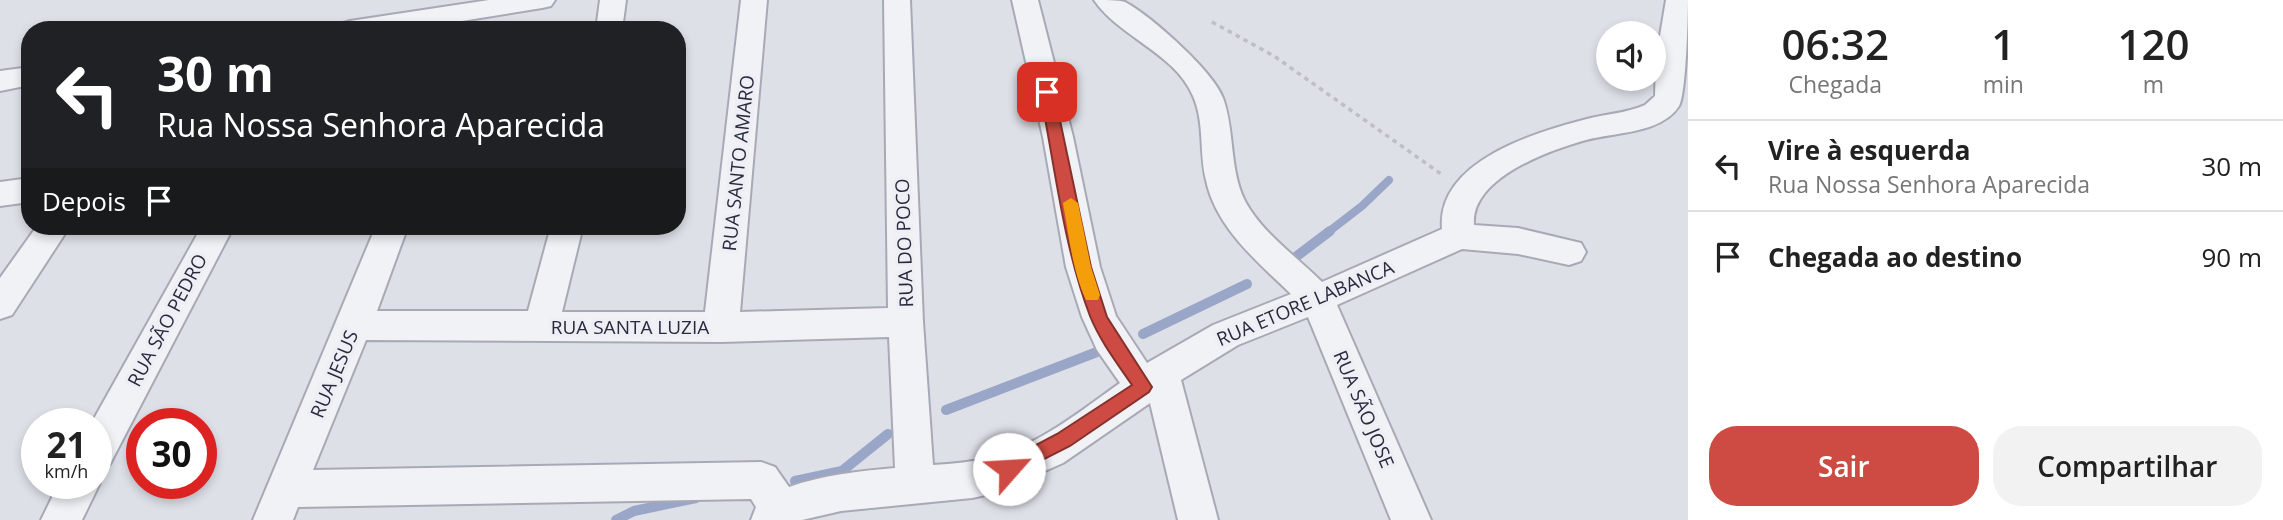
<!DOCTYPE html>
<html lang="pt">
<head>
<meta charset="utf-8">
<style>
  :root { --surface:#fff; --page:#f2f2f2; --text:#222; --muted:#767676; --line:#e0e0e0; --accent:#cd4b43 }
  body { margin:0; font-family:"Open Sans",sans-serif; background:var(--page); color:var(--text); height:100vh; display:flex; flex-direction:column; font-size:26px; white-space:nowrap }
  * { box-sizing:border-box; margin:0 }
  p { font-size:23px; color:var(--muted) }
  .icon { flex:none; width:38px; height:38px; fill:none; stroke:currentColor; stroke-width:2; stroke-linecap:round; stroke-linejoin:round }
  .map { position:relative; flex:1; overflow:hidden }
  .side { display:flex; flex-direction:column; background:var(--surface); width:595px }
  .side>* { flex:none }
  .hud { position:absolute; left:21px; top:21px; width:665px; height:214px; border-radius:28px; box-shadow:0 4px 10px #0003; background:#202124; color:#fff; overflow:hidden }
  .tools { position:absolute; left:1596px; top:21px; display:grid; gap:14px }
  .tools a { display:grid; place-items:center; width:70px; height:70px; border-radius:50%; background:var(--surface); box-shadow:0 4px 10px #0003; font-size:35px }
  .speed { position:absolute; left:21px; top:408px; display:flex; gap:14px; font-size:35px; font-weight:700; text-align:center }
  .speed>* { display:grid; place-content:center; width:91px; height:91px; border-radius:50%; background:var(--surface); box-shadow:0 4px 10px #0003; line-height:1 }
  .speed small { font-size:18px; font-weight:400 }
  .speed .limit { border:10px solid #d22; background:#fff; color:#111 }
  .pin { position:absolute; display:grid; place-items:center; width:60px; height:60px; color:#fff; margin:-30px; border-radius:14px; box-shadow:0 4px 10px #0006 }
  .me { position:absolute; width:77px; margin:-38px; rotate:64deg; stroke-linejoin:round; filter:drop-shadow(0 0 5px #0008) }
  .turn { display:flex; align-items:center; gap:24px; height:147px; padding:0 21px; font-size:32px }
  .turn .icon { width:91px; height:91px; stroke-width:2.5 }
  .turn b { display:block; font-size:49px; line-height:60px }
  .then { display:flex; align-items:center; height:66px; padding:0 21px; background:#0003; gap:14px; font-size:26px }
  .eta { display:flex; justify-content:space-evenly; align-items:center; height:119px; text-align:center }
  .eta b { font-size:42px; font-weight:600; line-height:49px }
  .action { display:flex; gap:14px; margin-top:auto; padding:14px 21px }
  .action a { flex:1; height:80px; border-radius:28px; background:var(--accent); color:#fff; font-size:28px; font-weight:600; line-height:80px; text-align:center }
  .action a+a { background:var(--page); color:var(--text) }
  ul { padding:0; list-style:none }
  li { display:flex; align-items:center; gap:21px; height:91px; padding:0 21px; border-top:2px solid var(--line) }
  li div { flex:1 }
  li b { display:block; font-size:26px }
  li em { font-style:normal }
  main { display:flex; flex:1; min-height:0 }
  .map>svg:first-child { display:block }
</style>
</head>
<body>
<main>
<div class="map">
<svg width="1688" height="520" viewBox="0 0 1688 520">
  <rect width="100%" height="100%" fill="#dee0e8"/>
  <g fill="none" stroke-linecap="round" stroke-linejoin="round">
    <polyline stroke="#99a6c8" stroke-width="8" points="1327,233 1362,206 1389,180"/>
    <g stroke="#99a6c8" stroke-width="10">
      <polyline points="1293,259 1330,231"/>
      <polyline points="1143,334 1247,284"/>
      <polyline points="946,410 1097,352"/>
      <polyline points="795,481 842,471 888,434"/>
      <polyline points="616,520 634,511 696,498"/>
    </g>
    <g stroke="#a7aab5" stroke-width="4">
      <g id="minor">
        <polygon points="489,0 555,0 551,6 542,8 406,30 337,30 340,24 350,21"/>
        <polygon points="600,0 626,0 622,30 596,30"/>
        <path d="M741,0H767L740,312L888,308L884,0H910L923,322L933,465C953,464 973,462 993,457C1039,445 1082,410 1120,383L1097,350L1082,317L1066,267L1043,137L1012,0H1038L1073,137L1100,267L1116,316L1147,363L1213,325L1291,294C1258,262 1216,228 1206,180C1199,153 1205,123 1193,96C1175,53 1119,37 1094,0C1103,0 1118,0 1125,2C1151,16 1213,71 1223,98C1235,131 1229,169 1245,201C1262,233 1297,257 1322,282L1442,229C1436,161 1536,132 1587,119C1606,114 1627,113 1645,105L1655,96L1656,60L1666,0H1688C1688,17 1686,95 1679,106C1661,134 1615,132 1586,140C1550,150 1470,178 1474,225L1518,228L1581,243L1586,252L1581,261L1569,265L1518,254L1462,249L1337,305L1431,520H1391L1308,317L1238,345L1181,380L1218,520H1178L1150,403L1063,463L995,493L972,498L841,511L802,520H751L756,507L751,499L298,507L293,520H253L376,226H408L377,311H528L551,226H583L562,312H705ZM889,337L895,468C858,471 823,475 789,487L775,467L761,462L313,470L366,340L721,342Z"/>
        <polygon points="30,67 30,85 0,91 0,71"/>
        <polygon points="30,178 30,202 0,206 0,182"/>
        <polygon points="37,226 70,226 12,315 0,319 0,278"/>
        <polygon points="202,226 234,226 110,464 96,469 96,424 91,424"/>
        <polygon points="96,475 100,483 82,520 41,520 59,483 96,483"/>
      </g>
    </g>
    <polyline stroke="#bdbec6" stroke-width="3.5" stroke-dasharray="4.5 4.5" stroke-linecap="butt" points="1212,22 1274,56 1444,176"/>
    <use href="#minor" fill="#f1f2f6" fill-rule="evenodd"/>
  </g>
  <path fill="#cd4b43" stroke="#85312c" stroke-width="2" d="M1047,87L1054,92L1091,267L1107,317L1152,387L1149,392L1070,446L1009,477L1002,475L1000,469L1002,463L1057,434L1132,385C1117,363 1100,341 1090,316C1063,245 1055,166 1040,92Z"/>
  <path fill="#f59e0b" d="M1071,198L1078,203L1091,267L1100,295L1098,300H1086C1072,270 1069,235 1063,203Z"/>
  <g text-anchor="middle" stroke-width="7" stroke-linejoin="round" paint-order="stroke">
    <g font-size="19" fill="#282b3e" stroke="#eeeff5">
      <text transform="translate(738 163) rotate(-84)" y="7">RUA SANTO AMARO</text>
      <text transform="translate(904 243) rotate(-92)" y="7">RUA DO POCO</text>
      <text transform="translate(1305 303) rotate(-23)" y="7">RUA ETORE LABANCA</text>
      <text transform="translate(167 320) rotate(-62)" y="7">RUA SÃO PEDRO</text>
      <text x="630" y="334">RUA SANTA LUZIA</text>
      <text transform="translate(334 374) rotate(-67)" y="7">RUA JESUS</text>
      <text transform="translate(1364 409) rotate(67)" y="7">RUA SÃO JOSE</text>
    </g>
  </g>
</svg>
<div class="tools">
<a><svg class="icon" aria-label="sound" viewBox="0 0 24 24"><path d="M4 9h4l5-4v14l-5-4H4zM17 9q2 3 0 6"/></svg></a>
</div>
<div class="speed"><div>21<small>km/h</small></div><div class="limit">30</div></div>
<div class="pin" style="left:1047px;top:92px;background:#d93025"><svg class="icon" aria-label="arrive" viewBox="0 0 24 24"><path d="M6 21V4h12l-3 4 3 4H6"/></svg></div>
<svg class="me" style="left:1009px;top:469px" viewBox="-20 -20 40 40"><circle r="19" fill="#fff"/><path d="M0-13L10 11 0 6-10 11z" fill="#cd4b43"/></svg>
<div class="hud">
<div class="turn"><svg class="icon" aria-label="left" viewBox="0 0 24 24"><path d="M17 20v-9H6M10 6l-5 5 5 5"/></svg><div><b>30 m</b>Rua Nossa Senhora Aparecida</div></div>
<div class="then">Depois<svg class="icon" aria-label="arrive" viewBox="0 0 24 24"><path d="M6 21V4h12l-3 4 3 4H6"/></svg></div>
</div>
</div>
<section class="side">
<div class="eta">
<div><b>06:32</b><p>Chegada</p></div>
<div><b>1</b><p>min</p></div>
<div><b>120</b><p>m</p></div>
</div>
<ul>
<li><svg class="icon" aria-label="left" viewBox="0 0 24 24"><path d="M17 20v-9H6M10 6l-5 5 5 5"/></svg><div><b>Vire à esquerda</b><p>Rua Nossa Senhora Aparecida</p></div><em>30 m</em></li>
<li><svg class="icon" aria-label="arrive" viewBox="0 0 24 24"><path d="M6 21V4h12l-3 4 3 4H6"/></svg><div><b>Chegada ao destino</b></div><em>90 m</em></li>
</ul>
<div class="action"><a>Sair</a><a>Compartilhar</a></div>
</section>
</main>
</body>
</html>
